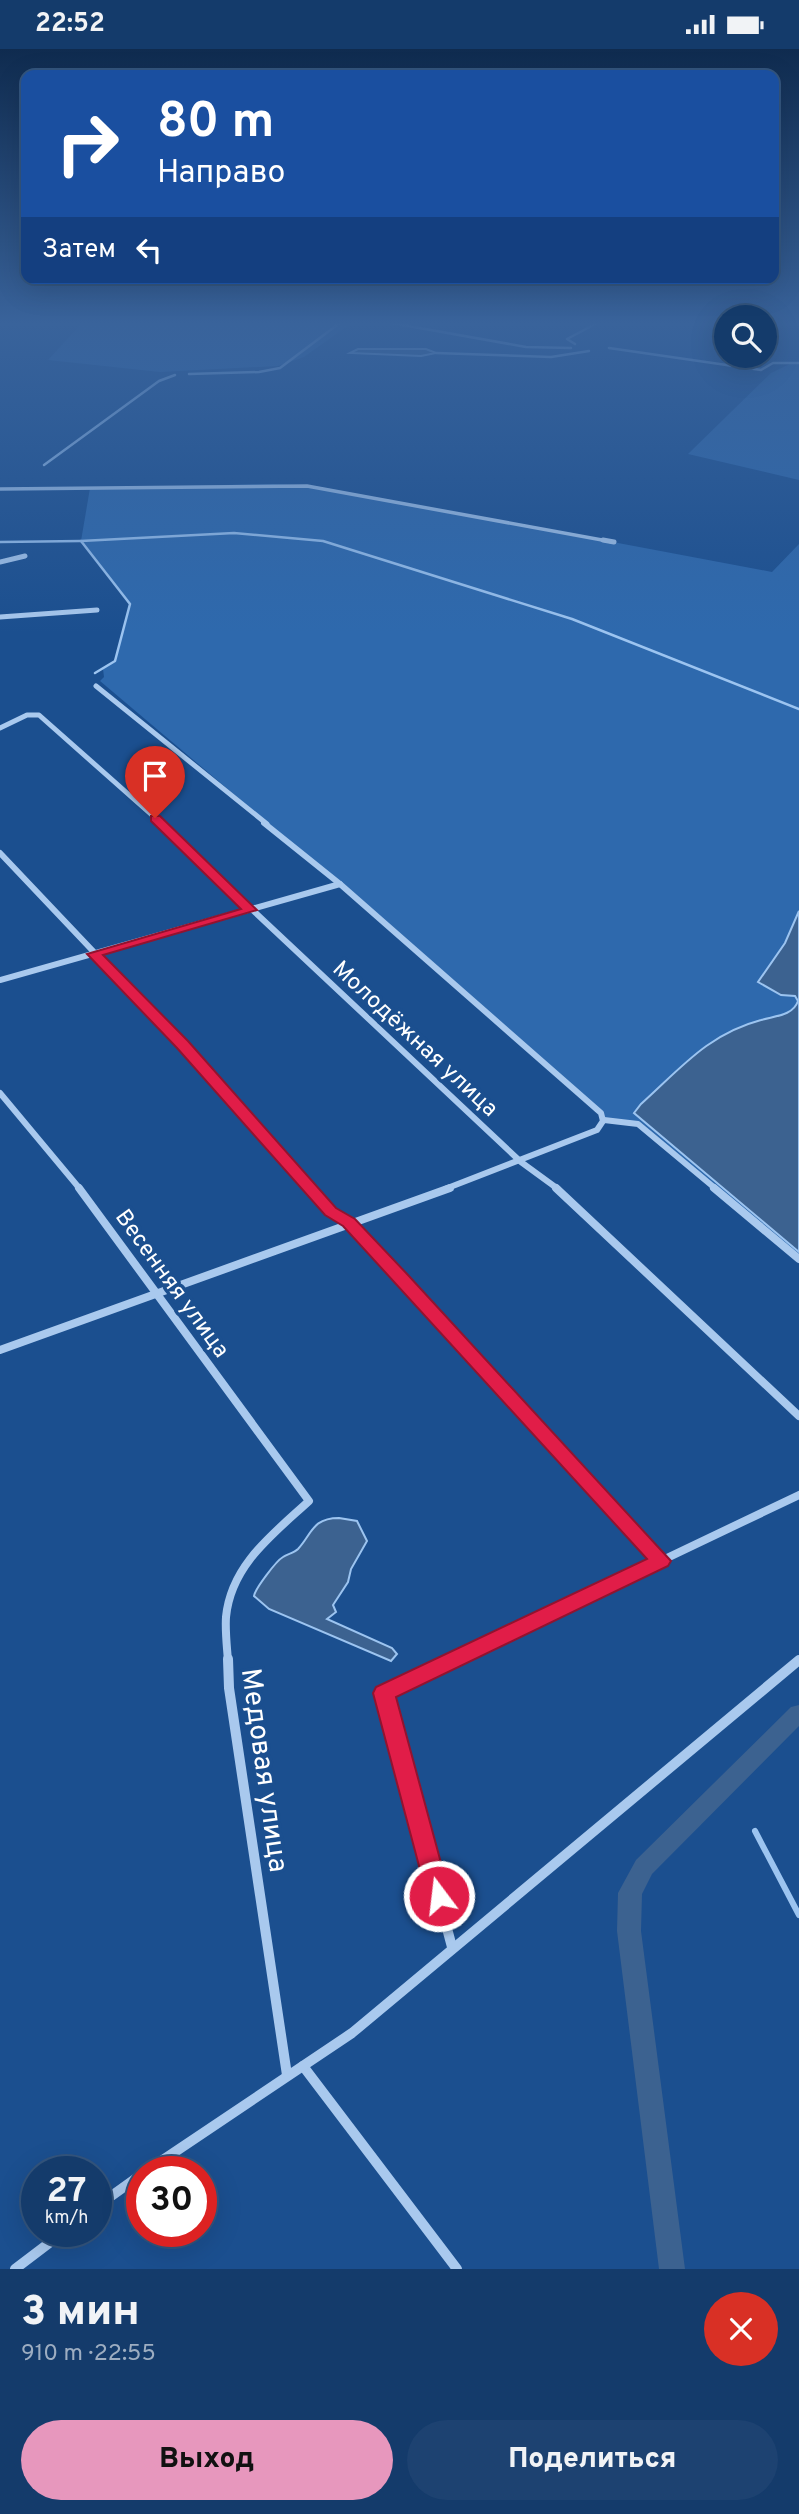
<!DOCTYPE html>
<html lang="ru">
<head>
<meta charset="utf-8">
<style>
  :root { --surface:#143b6b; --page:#1d4271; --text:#f1f3f6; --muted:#9dadc1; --line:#33557e; --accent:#e797bd }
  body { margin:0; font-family:Overpass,sans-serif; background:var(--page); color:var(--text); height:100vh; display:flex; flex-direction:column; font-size:26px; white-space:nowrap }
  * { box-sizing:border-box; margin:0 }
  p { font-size:23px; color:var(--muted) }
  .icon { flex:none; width:38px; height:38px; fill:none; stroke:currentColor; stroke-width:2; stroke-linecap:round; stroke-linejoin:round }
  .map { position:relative; height:2220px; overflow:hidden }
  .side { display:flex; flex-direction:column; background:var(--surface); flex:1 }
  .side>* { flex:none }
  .guide { position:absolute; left:21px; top:21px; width:758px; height:214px; border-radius:14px; box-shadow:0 7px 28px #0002,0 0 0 2px var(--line); background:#1a4fa0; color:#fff; overflow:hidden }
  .controls { position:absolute; left:714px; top:256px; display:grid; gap:14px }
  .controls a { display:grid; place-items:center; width:63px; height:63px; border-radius:50%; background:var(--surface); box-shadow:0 7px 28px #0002,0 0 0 2px var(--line); font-size:35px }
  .speed { position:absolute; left:21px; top:2107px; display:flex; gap:14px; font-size:35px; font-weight:700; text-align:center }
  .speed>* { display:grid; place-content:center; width:91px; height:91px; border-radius:50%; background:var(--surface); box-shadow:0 7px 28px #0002,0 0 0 2px var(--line); line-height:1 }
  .speed small { font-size:18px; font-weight:400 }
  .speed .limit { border:10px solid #d22; background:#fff; color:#111 }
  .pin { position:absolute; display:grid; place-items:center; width:60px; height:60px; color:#fff; margin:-72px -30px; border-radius:50% 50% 50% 0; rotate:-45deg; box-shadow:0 0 7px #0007 }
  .pin .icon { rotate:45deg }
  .me { position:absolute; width:77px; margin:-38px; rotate:345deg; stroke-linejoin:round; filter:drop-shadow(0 0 5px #0008) }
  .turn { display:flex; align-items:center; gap:24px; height:147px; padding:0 21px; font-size:32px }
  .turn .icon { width:91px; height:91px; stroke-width:2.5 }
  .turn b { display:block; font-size:49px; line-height:60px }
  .then { display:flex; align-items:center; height:66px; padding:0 21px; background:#0003; gap:14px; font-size:26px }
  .round { display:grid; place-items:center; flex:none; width:74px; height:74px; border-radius:37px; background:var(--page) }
  .headline { display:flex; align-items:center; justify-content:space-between; height:119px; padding:0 21px }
  h1 { font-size:42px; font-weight:800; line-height:52px }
  .action { display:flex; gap:14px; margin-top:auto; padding:14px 21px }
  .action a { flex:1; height:80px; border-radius:42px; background:var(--accent); color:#111; font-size:28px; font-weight:800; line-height:80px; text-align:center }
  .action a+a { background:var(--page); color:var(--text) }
  .status { display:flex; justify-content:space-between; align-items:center; height:49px; padding:0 35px; background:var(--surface); direction:ltr }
  .status svg { height:19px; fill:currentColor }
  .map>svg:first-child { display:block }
</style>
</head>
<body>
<div class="status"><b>22:52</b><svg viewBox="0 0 49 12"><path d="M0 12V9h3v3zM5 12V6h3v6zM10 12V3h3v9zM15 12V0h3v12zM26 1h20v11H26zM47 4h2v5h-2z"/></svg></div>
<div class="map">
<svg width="799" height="2220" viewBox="0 0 799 2220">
  <rect width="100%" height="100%" fill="#1b4f8f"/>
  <g fill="#2e69ad">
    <polygon points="83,273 353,273 304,308 278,317 160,323 48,311"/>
    <polygon points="792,314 799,314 799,431 688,405 771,324"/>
    <polygon points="273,435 315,437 772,523 799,495 799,1210 638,1075 604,1069 340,835 100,632 104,628 103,620 115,612 130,555 81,492 90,439"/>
  </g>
  <g fill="#3c6290" stroke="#9cc4f0" stroke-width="2">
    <polygon points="358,300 426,300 436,304 421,307 350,304"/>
    <path d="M799,862V1203L634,1064L641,1055C681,1019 708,985 761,971C774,967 793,967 798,952L795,947L781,946L758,933L785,894Z"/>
    <path d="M339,1469L357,1472L367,1492L351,1520L348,1533L333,1556L336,1563L327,1570L392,1599L397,1605L391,1612L269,1560L254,1547C255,1540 276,1512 283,1508C287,1505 294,1504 298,1500C312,1485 312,1469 339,1469Z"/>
  </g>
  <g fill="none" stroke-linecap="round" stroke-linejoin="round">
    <g stroke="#9cc4f0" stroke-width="2.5">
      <polyline points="386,273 526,298 571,299"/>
      <polyline points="575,295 567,290 599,273"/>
      <polyline points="609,299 761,321 773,314 799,314"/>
      <polyline points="436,304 551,308 589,302"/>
      <polyline points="189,325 259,323 280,319 341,273"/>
      <polyline points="44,416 159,332 175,326"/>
      <polyline points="0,493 81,492"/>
      <polyline points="95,624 115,612 130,555 81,492 234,484 323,492 572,570 799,660"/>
    </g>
    <polyline stroke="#9cc4f0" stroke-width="6" points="755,1782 799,1866"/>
    <polygon fill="#3c6290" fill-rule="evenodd" points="799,1656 799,1677 652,1825 642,1845 641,1882 685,2220 659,2220 617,1882 618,1844 636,1811 791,1658"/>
    <polyline stroke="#a9c9ee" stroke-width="3.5" points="0,440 307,437 613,493"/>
    <g stroke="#a9c9ee" stroke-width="5">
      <polyline points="603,491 614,493"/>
      <polyline points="0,513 25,507"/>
      <polyline points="0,568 97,561"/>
      <polyline points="96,637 267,775"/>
      <polyline points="0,679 27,666 39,666 162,775"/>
    </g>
    <g stroke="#a9c9ee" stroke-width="6">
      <polyline points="160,774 521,1113 558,1140"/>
      <polyline points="264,774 340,835 601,1064 603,1072 597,1081 445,1140"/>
      <polyline points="0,804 182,996 311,1140"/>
      <polyline points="0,931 340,835"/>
      <polyline points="0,1044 80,1140"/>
      <polyline points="604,1071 638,1075 716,1140"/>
    </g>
    <g stroke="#a9c9ee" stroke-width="8">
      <path d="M79,1139L309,1452C273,1485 231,1516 226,1568C225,1582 227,1598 228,1612"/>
      <polyline points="309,1139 331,1163 349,1174 661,1512"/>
      <polyline points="556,1139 799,1367"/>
      <polyline points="714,1139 799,1210"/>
      <polyline points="0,1301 450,1139"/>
      <polyline points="451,1612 799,1446"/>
    </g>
    <g stroke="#a9c9ee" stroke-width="10">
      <polyline points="228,1610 229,1639 287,2026"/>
      <polyline points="452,1898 384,1644 455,1610"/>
      <polyline points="303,2017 457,2220"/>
      <polyline points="145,2123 352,1984 799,1611"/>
      <polyline points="96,2158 142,2125"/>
      <polyline points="15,2220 65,2182"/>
    </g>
  </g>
  <linearGradient id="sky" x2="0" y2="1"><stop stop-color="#0f2b4f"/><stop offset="0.47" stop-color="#39639b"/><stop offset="1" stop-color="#39639b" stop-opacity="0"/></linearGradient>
  <rect width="799" height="584" fill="url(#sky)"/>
  <polygon fill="#e11d48" stroke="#92132f" stroke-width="2" points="151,767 160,767 257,861 103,906 188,992 336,1159 355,1170 408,1226 671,1512 668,1517 396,1648 450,1847 447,1854 439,1857 430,1854 427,1847 373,1644 376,1638 647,1510 343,1177 325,1166 177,999 87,905 241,860 151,772"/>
  <g text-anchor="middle" stroke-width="7" stroke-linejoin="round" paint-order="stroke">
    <g font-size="23" fill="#fff" stroke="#1b4f8f">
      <text transform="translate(416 989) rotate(43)" y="8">Молодёжная улица</text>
      <text transform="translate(173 1234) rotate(54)" y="8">Весенняя улица</text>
    </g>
    <g font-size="28" fill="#fff" stroke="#1b4f8f">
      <text transform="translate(266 1721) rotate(82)" y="10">Медовая улица</text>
    </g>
  </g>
</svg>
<div class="controls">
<a><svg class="icon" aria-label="search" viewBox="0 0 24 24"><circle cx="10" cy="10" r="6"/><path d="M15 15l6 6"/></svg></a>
</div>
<div class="speed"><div>27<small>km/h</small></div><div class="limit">30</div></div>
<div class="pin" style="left:155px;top:769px;background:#d93025"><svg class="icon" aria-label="arrive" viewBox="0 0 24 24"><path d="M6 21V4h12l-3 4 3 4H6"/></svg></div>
<svg class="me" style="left:439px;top:1847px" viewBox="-20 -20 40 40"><circle r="17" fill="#e11d48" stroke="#fff" stroke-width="3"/><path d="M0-11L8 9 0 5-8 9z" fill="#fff"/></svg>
<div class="guide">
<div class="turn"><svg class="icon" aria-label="right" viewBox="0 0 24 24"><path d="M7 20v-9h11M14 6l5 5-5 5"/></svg><div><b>80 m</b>Направо</div></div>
<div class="then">Затем<svg class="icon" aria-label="left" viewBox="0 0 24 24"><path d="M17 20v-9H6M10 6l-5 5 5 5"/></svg></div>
</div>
</div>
<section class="side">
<div class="headline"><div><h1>3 мин</h1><p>910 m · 22:55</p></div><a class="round" style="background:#d93025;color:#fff"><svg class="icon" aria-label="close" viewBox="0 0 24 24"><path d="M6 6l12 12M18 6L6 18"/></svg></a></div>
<div class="action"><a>Выход</a><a>Поделиться</a></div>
</section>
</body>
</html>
